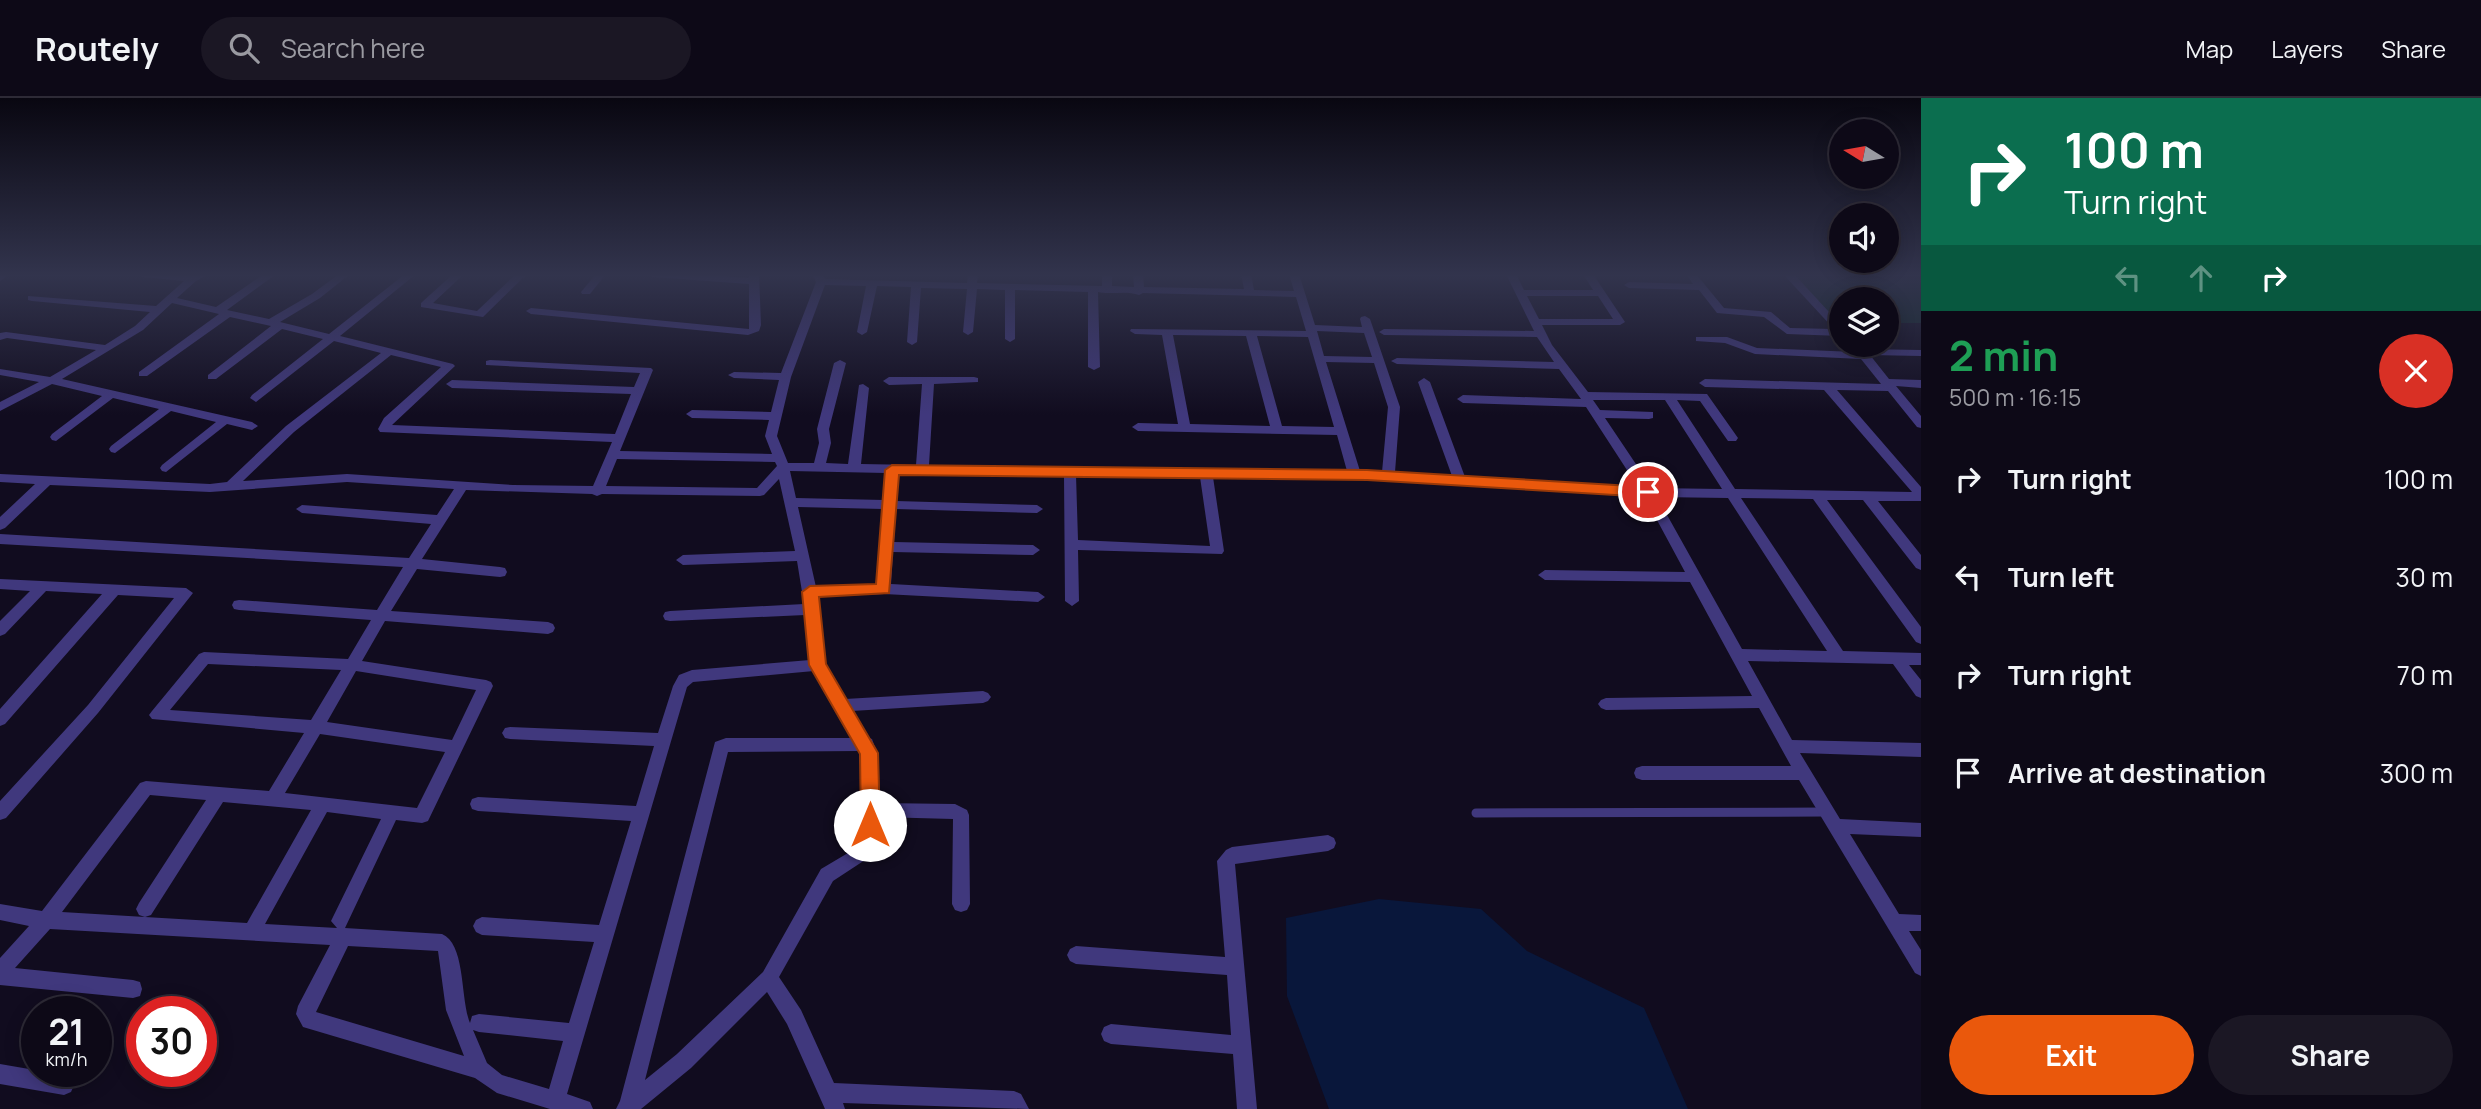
<!DOCTYPE html>
<html lang="en">
<head>
<meta charset="utf-8">
<style>
  :root { --surface:#0d0917; --page:#1b1724; --text:#f1f3f6; --muted:#9a9aa1; --line:#2d2a36; --accent:#ea580c }
  body { margin:0; font-family:Manrope,sans-serif; background:var(--page); color:var(--text); height:100vh; display:flex; flex-direction:column; font-size:26px; white-space:nowrap }
  * { box-sizing:border-box; margin:0 }
  p { font-size:23px; color:var(--muted) }
  .icon { flex:none; width:38px; height:38px; fill:none; stroke:currentColor; stroke-width:2; stroke-linecap:round; stroke-linejoin:round }
  .map { position:relative; flex:1; overflow:hidden }
  .drawer { display:flex; flex-direction:column; background:var(--surface); width:560px }
  .drawer>* { flex:none }
  .top-card { background:#0b6e4f; color:#fff; overflow:hidden }
  .needle { width:46px; rotate:281deg }
  .tools { position:absolute; left:1829px; top:21px; display:grid; gap:14px }
  .tools a { display:grid; place-items:center; width:70px; height:70px; border-radius:50%; background:var(--surface); box-shadow:0 4px 18px #0003,0 0 0 2px var(--line); font-size:35px }
  .speed { position:absolute; left:21px; top:898px; display:flex; gap:14px; font-size:35px; font-weight:700; text-align:center }
  .speed>* { display:grid; place-content:center; width:91px; height:91px; border-radius:50%; background:var(--surface); box-shadow:0 4px 18px #0003,0 0 0 2px var(--line); line-height:1 }
  .speed small { font-size:18px; font-weight:400 }
  .speed .limit { border:10px solid #d22; background:#fff; color:#111 }
  .pin { position:absolute; display:grid; place-items:center; width:60px; height:60px; color:#fff; margin:-30px; border:4px solid #fff; border-radius:50%; box-shadow:0 2px 7px #0007 }
  .me { position:absolute; width:77px; margin:-38px; rotate:0deg; stroke-linejoin:round; filter:drop-shadow(0 0 5px #0008) }
  .turn { display:flex; align-items:center; gap:24px; height:147px; padding:0 28px; font-size:32px }
  .turn .icon { width:91px; height:91px; stroke-width:2.5 }
  .turn b { display:block; font-size:49px; line-height:60px }
  .lanes { display:flex; align-items:center; height:66px; padding:0 28px; background:#0003; justify-content:center; gap:35px; direction:ltr }
  .lanes .off { opacity:.35 }
  .round { display:grid; place-items:center; flex:none; width:74px; height:74px; border-radius:37px; background:var(--page) }
  .summary { display:flex; align-items:center; justify-content:space-between; height:119px; padding:0 28px }
  h1 { font-size:42px; font-weight:700; line-height:52px; color:#1e9e55 }
  .primary-button { display:flex; gap:14px; margin-top:auto; padding:14px 28px }
  .primary-button a { flex:1; height:80px; border-radius:42px; background:var(--accent); color:#fff; font-size:28px; font-weight:700; line-height:80px; text-align:center }
  .primary-button a+a { background:var(--page); color:var(--text) }
  ul { padding:0; list-style:none }
  li { display:flex; align-items:center; gap:21px; height:98px; padding:0 28px }
  li div { flex:1 }
  li b { display:block; font-size:26px }
  li em { font-style:normal }
  header { display:flex; align-items:center; gap:42px; box-sizing:border-box; height:98px; padding:0 35px; background:var(--surface); border-bottom:2px solid var(--line) }
  header strong { font-size:33px }
  nav { display:flex; gap:38px; margin-inline-start:auto; font-size:24px }
  .search { width:490px; height:63px; background:var(--page); display:flex; align-items:center; gap:18px; box-sizing:border-box; padding:0 24px; border-radius:38px; color:var(--muted); font-size:26px }
  main { display:flex; flex:1; min-height:0 }
  .map>svg:first-child { display:block }
</style>
</head>
<body>
<header>
<strong>Routely</strong>
<div class="search"><svg class="icon" aria-label="search" viewBox="0 0 24 24"><circle cx="10" cy="10" r="6"/><path d="M15 15l6 6"/></svg>Search here</div>
<nav><a>Map</a><a>Layers</a><a>Share</a></nav>
</header>
<main>
<div class="map">
<svg width="1921" height="1011" viewBox="0 0 1921 1011">
  <rect width="100%" height="100%" fill="#110c1f"/>
  <polygon fill="#102728" points="1790,179 1921,181 1921,225 1887,225 1886,201 1841,201 1841,224 1831,224"/>
  <polygon fill="#09173b" points="1379,801 1481,811 1527,853 1644,910 1688,1011 1329,1011 1287,898 1286,820"/>
  <g fill="none" stroke-linecap="round" stroke-linejoin="round">
    <polyline stroke="#40387d" stroke-width="9" points="1476,715 1825,714"/>
    <g fill="#40387d" fill-rule="evenodd">
      <polygon points="0,176 10,176 0,183"/>
      <path d="M137,176L191,178L209,176L196,183L177,200L216,209L264,176H276L227,212L269,221L312,196L339,176H350L320,200L280,224L329,236L405,176H416L340,238L453,266L455,268L392,327L615,336L631,296L452,290L446,286L452,282L634,289L640,275L486,267V263L490,262L651,270L653,272L620,353L772,356L765,338L769,322L692,320L686,316L692,312L771,314L779,282L734,280L728,277L734,274L781,275L816,184L812,176H822L825,181L967,185L968,176H978L977,185L1102,188V176H1112V188L1134,189L1133,176H1143L1144,189L1244,191L1241,176H1251L1254,192L1294,193L1289,176H1299L1315,227L1362,229L1360,221L1361,219L1365,218L1370,221L1400,309L1395,374L1452,378L1418,284L1424,280L1430,284L1465,379L1638,389L1586,309L1463,305L1457,301L1463,297L1581,301L1559,271L1397,266L1391,263L1397,260L1554,264L1537,239L1384,237L1379,234L1384,231L1534,233L1506,176H1516L1524,192H1593L1583,176H1593L1625,224L1620,227H1542L1552,247L1588,294L1707,296L1738,340L1736,343H1728L1700,303L1677,302L1735,391L1912,394L1824,292L1705,289L1699,285L1705,281L1881,286L1861,261L1755,256L1725,245L1696,243V239H1727L1757,250L1855,254L1850,247H1861L1864,251L1921,252V258L1870,257L1889,281L1921,282V290L1896,288L1921,318V330L1917,329L1888,293L1837,292L1921,389V403H1878L1921,457V472L1916,470L1863,402H1827L1921,529V546L1916,544L1813,401L1741,400L1843,553L1921,555V567H1909L1921,582V600L1916,598L1893,566L1748,563L1792,642L1921,645V659L1800,655L1840,721L1921,725V739L1850,736L1899,816L1921,817V833H1909L1921,852V878L1915,875L1799,682H1642L1636,680L1634,675L1636,670L1642,668H1791L1759,610L1606,612L1601,610L1598,606L1601,602L1606,600L1752,598L1690,484L1545,482L1538,477L1545,472L1685,474L1644,398L1367,381L1213,379L1224,453L1222,456L1078,452L1079,503L1072,508L1065,503L1064,377L898,375L896,403L1037,407L1043,411L1037,415L896,411L894,444L1033,447L1040,452L1033,457L893,454L891,486L1038,494L1045,499L1038,504L884,496L817,499L825,566L845,601L983,593L988,595L991,599L988,603L983,605L852,613L869,640L872,641L877,655L879,705L955,706L967,712L969,717L970,806L967,812L961,814L955,812L952,806L953,721L879,719L877,741L865,762L833,783L779,879L801,912L834,985L1014,993L1021,996L1029,1011L843,1005L845,1011H825L787,926L767,894L691,970L641,1011H616L620,1003L715,644L726,640H852L814,573L693,584L687,589L567,996L590,1004L593,1011H550L497,995L475,980L303,929L296,916L298,908L330,847L50,831L15,870L133,882L140,884L142,891L140,898L133,900L0,887V860L29,828L0,822V806L42,813L140,685L146,683L269,693L304,635L152,621L149,617L152,613L199,556L204,554L348,561L371,522L239,512L234,511L232,507L234,503L239,502L377,512L403,469L0,446V436L409,460L431,426L302,415L296,411L302,407L437,417L454,391L347,384L210,394L50,387L5,430L0,432V419L35,386L0,384V376L210,386L227,384L286,328L381,255L334,243L256,304L250,300L252,297L323,241L282,231L216,281H208V277L271,228L230,219L147,278H139V274L219,216L172,205L143,232L62,281L252,324L258,328L252,332L227,326L166,374L162,373L160,370L162,367L216,324L171,313L115,355L111,354L109,351L111,348L159,311L113,300L56,343L52,342L50,339L52,336L102,298L52,286L0,313V304L39,284L0,277V271L50,279L96,252L7,240L0,242V235L6,234L105,247L135,228L150,214L32,203L28,202V198L156,208L184,183L142,179ZM825,187L866,188L857,234L862,237L867,234L877,188L911,189L907,244L912,247L917,244L921,190L967,191L963,234L968,237L973,234L977,191L1005,192V241L1010,244L1015,241V192L1088,194V269L1094,272L1100,269L1098,194C1111,197 1126,192 1139,197L1143,195L1296,199L1306,233L1131,231L1130,233L1135,236L1162,237L1178,326L1138,325L1132,329L1138,333L1337,337L1347,373L929,367L934,286L978,284V280L974,279H889L883,283L889,287L922,286L916,367L861,366L869,290L863,286L859,287L848,366L826,365L831,345L829,331L846,265L840,262L834,265L817,331L819,345L814,365H788L777,338L791,279ZM1527,198H1598L1613,221H1539ZM1317,233L1364,235L1372,259L1324,258ZM1173,237L1246,238L1270,328L1190,326ZM1257,238L1308,239L1334,329L1282,328ZM391,257L441,269L384,320L378,331L380,334L612,344L593,388L513,387L347,376L243,383L294,334ZM1326,264L1374,265L1388,309L1382,374L1360,373ZM1593,302H1665L1722,391L1652,390L1605,320L1649,321L1653,320V314L1600,312ZM617,361L775,364L777,368L757,390L606,388ZM790,373L886,375L884,402L796,400ZM1076,377L1200,379L1210,448L1078,442ZM779,381L795,453L683,457L676,462L683,467L797,463L804,506L670,513L665,514L663,518L665,522L670,523L805,517L810,562L692,572L679,577L673,588L658,635L510,629L505,630L502,635L505,640L510,641L654,648L636,708L478,699L472,701L470,706L472,711L478,713L631,723L599,827L482,819L476,822L473,828L476,834L482,837L594,844L569,925L479,916L472,918L470,925C460,901 466,846 442,836L345,830L396,722L422,725L428,723L493,588L491,584L486,582L362,563L385,523L548,536L553,534L555,530L553,526L548,524L391,513L417,471L500,479L505,478L507,474L505,470L500,469L422,461L466,392L592,396L597,398L602,396L760,398L764,397ZM1657,399L1728,400L1827,553L1742,551ZM798,409L883,411L877,486L816,489ZM208,566L341,572L311,622L170,612ZM356,573L476,592L452,642L327,624ZM320,636L445,654L417,710L285,695ZM859,653L863,712L861,739L853,752L821,771L763,874L677,956L645,982L728,654ZM150,697L206,702L139,805L136,811L139,817L145,819L62,814ZM223,704L311,712L247,825L145,819L151,817ZM327,714L381,721L331,823L337,830L265,826ZM348,848L438,853L446,912L464,958L316,914ZM473,932L479,934L563,943L549,991L502,977L487,965Z"/>
      <polygon points="453,176 464,176 433,205 477,213 516,176 527,176 483,219 421,209 421,205"/>
      <polygon points="596,176 606,176 590,196 582,196 581,194"/>
      <polygon points="648,176 696,176 749,180 749,176 759,176 761,227 759,233 748,237 531,216 526,213 531,210 749,231 749,186 653,179"/>
      <polygon points="1686,176 1696,176 1724,210 1771,214 1790,230 1834,231 1783,176 1794,176 1841,227 1841,238 1787,236 1764,219 1717,215 1699,192 1629,190 1624,187 1629,184 1693,186"/>
      <polygon points="0,481 186,490 193,495 98,615 6,720 0,722 0,703 88,607 174,500 118,497 5,626 0,628 0,611 102,496 46,493 5,536 0,538 0,523 30,493 0,491"/>
      <polygon points="1328,737 1334,740 1336,745 1334,750 1328,753 1235,766 1257,1011 1237,1011 1233,956 1111,946 1104,943 1101,936 1104,929 1111,926 1231,937 1227,877 1076,866 1070,863 1067,857 1070,851 1076,848 1225,859 1217,763 1226,752 1232,749"/>
      <polygon points="0,966 64,977 71,980 74,987 71,994 64,997 0,986"/>
    </g>
  </g>
  <linearGradient id="sky" x2="0" y2="1"><stop stop-color="#090711"/><stop offset="0.56" stop-color="#32344d"/><stop offset="1" stop-color="#32344d" stop-opacity="0"/></linearGradient>
  <rect width="1921" height="317" fill="url(#sky)"/>
  <polygon fill="#ea580c" stroke="#983908" stroke-width="2" points="892,367 1367,372 1648,389 1655,394 1648,399 1367,382 899,377 889,495 819,499 826,566 878,655 880,727 877,733 870,735 864,733 861,727 860,656 809,567 802,494 810,488 876,486 885,372"/>
</svg>
<div class="tools">
<a><svg class="needle" viewBox="-14 -14 28 28"><path d="M0-13l5 13h-10z" fill="#e53935"/><path d="M0 13l5-13h-10z" fill="#9a9aa1"/></svg></a>
<a><svg class="icon" aria-label="sound" viewBox="0 0 24 24"><path d="M4 9h4l5-4v14l-5-4H4zM17 9q2 3 0 6"/></svg></a>
<a><svg class="icon" aria-label="layers" viewBox="0 0 24 24"><path d="M12 4l9 5-9 5-9-5zM3 14l9 5 9-5"/></svg></a>
</div>
<div class="speed"><div>21<small>km/h</small></div><div class="limit">30</div></div>
<div class="pin" style="left:1648px;top:394px;background:#d93025"><svg class="icon" aria-label="arrive" viewBox="0 0 24 24"><path d="M6 21V4h12l-3 4 3 4H6"/></svg></div>
<svg class="me" style="left:870px;top:727px" viewBox="-20 -20 40 40"><circle r="19" fill="#fff"/><path d="M0-13L10 11 0 6-10 11z" fill="#ea580c"/></svg>
</div>
<section class="drawer">
<div class="top-card">
<div class="turn"><svg class="icon" aria-label="right" viewBox="0 0 24 24"><path d="M7 20v-9h11M14 6l5 5-5 5"/></svg><div><b>100 m</b>Turn right</div></div>
<div class="lanes"><svg class="icon off" aria-label="left" viewBox="0 0 24 24"><path d="M17 20v-9H6M10 6l-5 5 5 5"/></svg><svg class="icon off" aria-label="ahead" viewBox="0 0 24 24"><path d="M12 20V5M6 11l6-6 6 6"/></svg><svg class="icon" aria-label="right" viewBox="0 0 24 24"><path d="M7 20v-9h11M14 6l5 5-5 5"/></svg></div>
</div>
<div class="summary"><div><h1>2 min</h1><p>500 m · 16:15</p></div><a class="round" style="background:#d93025;color:#fff"><svg class="icon" aria-label="close" viewBox="0 0 24 24"><path d="M6 6l12 12M18 6L6 18"/></svg></a></div>
<ul>
<li><svg class="icon" aria-label="right" viewBox="0 0 24 24"><path d="M7 20v-9h11M14 6l5 5-5 5"/></svg><div><b>Turn right</b></div><em>100 m</em></li>
<li><svg class="icon" aria-label="left" viewBox="0 0 24 24"><path d="M17 20v-9H6M10 6l-5 5 5 5"/></svg><div><b>Turn left</b></div><em>30 m</em></li>
<li><svg class="icon" aria-label="right" viewBox="0 0 24 24"><path d="M7 20v-9h11M14 6l5 5-5 5"/></svg><div><b>Turn right</b></div><em>70 m</em></li>
<li><svg class="icon" aria-label="arrive" viewBox="0 0 24 24"><path d="M6 21V4h12l-3 4 3 4H6"/></svg><div><b>Arrive at destination</b></div><em>300 m</em></li>
</ul>
<div class="primary-button"><a>Exit</a><a>Share</a></div>
</section>
</main>
</body>
</html>
